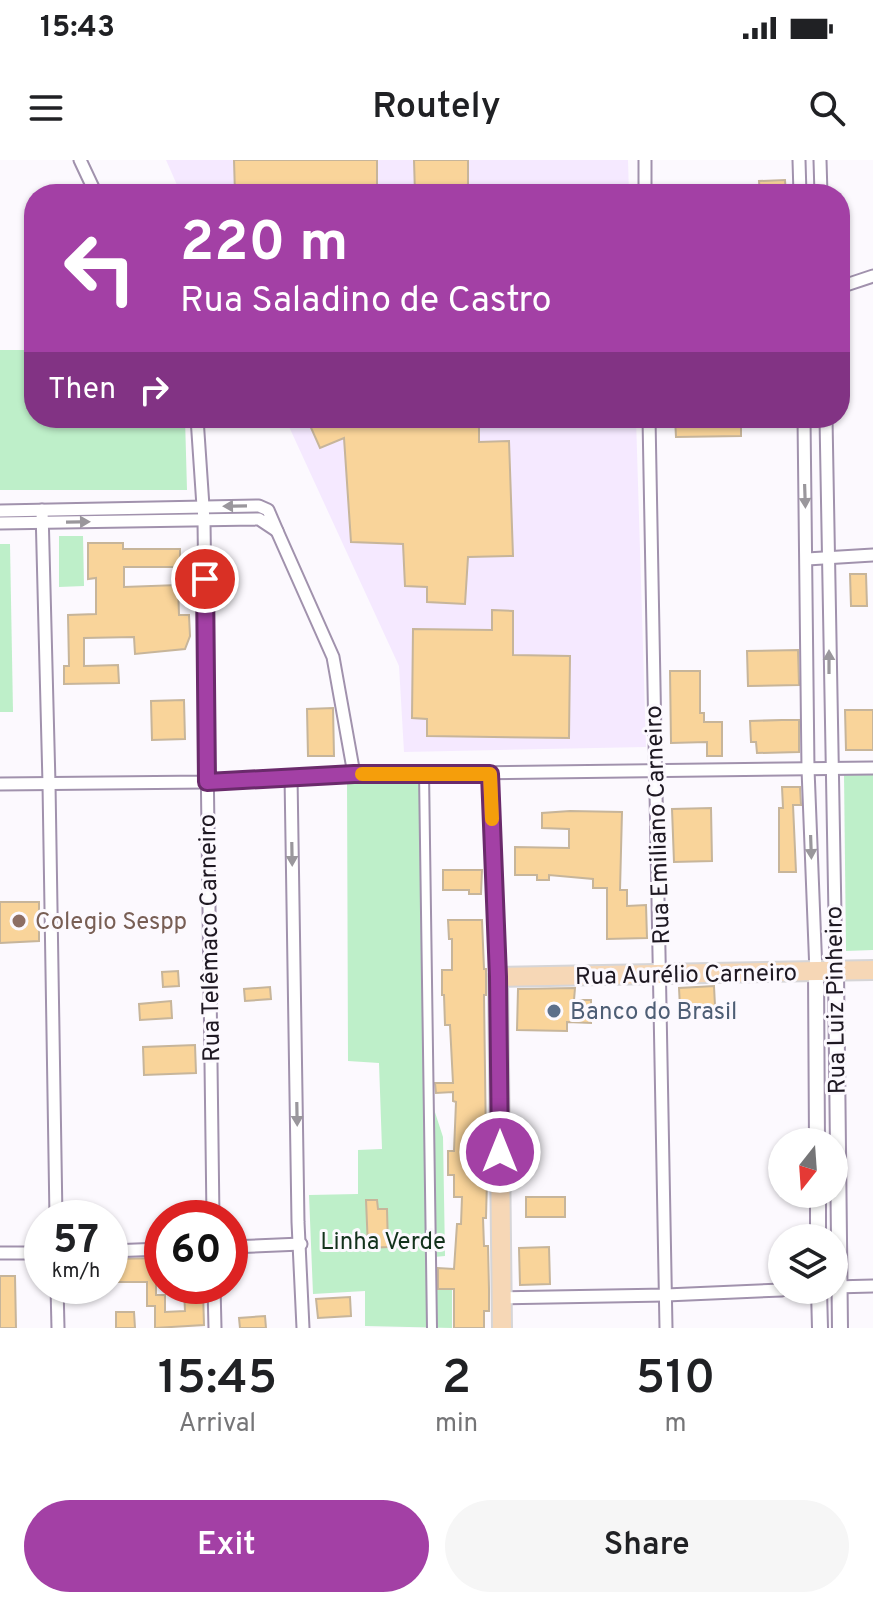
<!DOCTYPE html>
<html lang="en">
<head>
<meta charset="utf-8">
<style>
  :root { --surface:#fff; --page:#f6f6f6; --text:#202124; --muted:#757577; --accent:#a340a5 }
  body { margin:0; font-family:Overpass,sans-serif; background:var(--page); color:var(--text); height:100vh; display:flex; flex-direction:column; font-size:30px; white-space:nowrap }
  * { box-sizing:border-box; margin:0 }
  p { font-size:26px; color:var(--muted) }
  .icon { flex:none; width:44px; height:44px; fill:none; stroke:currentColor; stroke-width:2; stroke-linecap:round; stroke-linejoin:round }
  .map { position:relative; height:1168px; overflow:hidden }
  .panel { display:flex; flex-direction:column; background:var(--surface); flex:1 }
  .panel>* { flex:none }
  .guide { position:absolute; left:24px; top:24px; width:826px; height:244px; border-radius:32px; box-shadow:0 2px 6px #0004; background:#a340a5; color:#fff; overflow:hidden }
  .needle { width:52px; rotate:197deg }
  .buttons { position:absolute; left:768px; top:968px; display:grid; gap:16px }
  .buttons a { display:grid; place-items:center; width:80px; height:80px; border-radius:50%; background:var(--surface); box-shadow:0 2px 6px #0004; font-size:40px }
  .speed { position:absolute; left:24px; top:1040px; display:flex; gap:16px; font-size:40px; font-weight:700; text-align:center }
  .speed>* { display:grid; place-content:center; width:104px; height:104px; border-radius:50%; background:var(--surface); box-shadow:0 2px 6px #0004; line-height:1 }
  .speed small { font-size:20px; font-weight:400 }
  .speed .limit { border:12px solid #d22; background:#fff; color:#111 }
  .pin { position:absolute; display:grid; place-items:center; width:68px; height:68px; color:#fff; margin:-34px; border:4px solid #fff; border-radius:50%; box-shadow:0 2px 8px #0007 }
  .me { position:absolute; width:88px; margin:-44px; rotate:0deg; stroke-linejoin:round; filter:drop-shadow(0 0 6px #0008) }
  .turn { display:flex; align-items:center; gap:28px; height:168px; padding:0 24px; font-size:36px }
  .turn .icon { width:104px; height:104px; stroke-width:2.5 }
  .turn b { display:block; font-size:56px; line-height:68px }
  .then { display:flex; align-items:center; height:76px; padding:0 24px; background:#0003; gap:16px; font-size:30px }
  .eta { display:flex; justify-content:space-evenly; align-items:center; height:136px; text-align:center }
  .eta b { font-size:48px; font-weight:600; line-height:56px }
  .action { display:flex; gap:16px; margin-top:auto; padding:16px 24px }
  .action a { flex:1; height:92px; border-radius:48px; background:var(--accent); color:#fff; font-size:32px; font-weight:600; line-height:92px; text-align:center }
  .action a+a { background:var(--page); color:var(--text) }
  .status { display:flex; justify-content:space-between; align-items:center; height:56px; padding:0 40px; background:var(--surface); direction:ltr }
  .status svg { height:22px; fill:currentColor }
  header { display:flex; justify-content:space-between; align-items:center; height:104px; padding:0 24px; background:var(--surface); font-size:36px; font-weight:600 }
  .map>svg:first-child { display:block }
</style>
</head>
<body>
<div class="status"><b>15:43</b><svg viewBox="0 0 49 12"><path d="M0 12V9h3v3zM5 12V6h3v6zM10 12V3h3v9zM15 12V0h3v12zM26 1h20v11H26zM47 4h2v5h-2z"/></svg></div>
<header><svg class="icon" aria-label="menu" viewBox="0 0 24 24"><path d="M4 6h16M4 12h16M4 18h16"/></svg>Routely<svg class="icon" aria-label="search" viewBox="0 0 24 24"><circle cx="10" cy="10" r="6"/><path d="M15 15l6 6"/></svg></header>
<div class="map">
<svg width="873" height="1168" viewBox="0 0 873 1168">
  <rect width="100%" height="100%" fill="#fcf9fe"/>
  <g fill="#f5e9ff">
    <polygon points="166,0 628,0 629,34 181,34"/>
    <polygon points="285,258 636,258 646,587 404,592 399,506"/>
  </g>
  <g fill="#beefc9">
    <polygon points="0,190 34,190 34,258 185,258 187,330 0,330"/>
    <polygon points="59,376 83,376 84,426 59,427"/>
    <polygon points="0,384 10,384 13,552 0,552"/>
    <polygon points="844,614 873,614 873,790 846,791"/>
    <polygon points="347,620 430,620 432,943 443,977 445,1096 434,1097 436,1129 452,1130 452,1168 365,1166 365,1131 313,1134 309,1035 358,1034 358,990 382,989 379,903 348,901"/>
  </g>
  <g fill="#f9d49a" stroke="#c7b59a" stroke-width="2">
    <polygon points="234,0 377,0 377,34 235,34"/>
    <polygon points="414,0 468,0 468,34 415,34"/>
    <polygon points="785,20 786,34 760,34 759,21"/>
    <polygon points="314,258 479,258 479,282 509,281 513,396 468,397 465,444 427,442 427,427 405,426 403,384 351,382 344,278 320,288 308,261"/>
    <polygon points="675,258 741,258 741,276 676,277"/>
    <polygon points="88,383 123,383 123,389 180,389 180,407 124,407 124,427 178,425 179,455 189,455 190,476 185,489 135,494 134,477 84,478 84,506 118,505 119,523 64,524 64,506 69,506 68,455 96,454 96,418 88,419"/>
    <polygon points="850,414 866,414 867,446 851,446"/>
    <polygon points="492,450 513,451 513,495 570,496 569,578 427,576 427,559 412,558 413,469 492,470"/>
    <polygon points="798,490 799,525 748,526 747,491"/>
    <polygon points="670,511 700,511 700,553 704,553 704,562 722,562 722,596 707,596 707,582 671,583"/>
    <polygon points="184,540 185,579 152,580 151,541"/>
    <polygon points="333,548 334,596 308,596 307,549"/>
    <polygon points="845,550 873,550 873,590 846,590"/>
    <polygon points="782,560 799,560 799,592 757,593 756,582 751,582 750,561"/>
    <polygon points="782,627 800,627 801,645 793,645 796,712 779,712 779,648 783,648"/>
    <polygon points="711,648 712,701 674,702 672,649"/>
    <polygon points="570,651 622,652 620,730 627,730 627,746 646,745 647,778 607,779 607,728 593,728 593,719 549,715 549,720 537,720 537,715 515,715 515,687 569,688 569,669 542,668 542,653"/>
    <polygon points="443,710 482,710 481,734 469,734 469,730 443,730"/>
    <polygon points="0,742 39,742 39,781 0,783"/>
    <polygon points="448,760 482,760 484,809 486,809 486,835 484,835 486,986 477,986 478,1020 487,1019 486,1058 483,1058 484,1086 488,1086 489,1129 489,1151 484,1151 484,1168 454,1168 454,1129 438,1129 438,1108 454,1109 457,1064 461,1064 462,1037 454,1037 454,1015 448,1015 448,991 454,991 456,942 453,941 453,932 436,933 435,923 453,923 450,865 445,865 444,835 442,835 442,810 452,810 452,779 449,779"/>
    <polygon points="178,811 179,826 163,827 162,812"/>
    <polygon points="714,826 715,846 680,847 679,828"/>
    <polygon points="270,827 271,839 245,841 244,829"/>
    <polygon points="575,828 574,840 591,840 591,863 567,862 567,871 517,870 518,829"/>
    <polygon points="171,841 172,858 140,860 139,844"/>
    <polygon points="195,885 196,913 144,915 143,887"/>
    <rect x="526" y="1037" width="39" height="20"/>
    <polygon points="366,1040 377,1040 378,1049 387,1049 388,1087 368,1088"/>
    <polygon points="549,1087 550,1124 520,1125 519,1088"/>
    <polygon points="162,1098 162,1111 156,1111 156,1135 165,1135 165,1152 185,1151 184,1131 203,1131 204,1165 155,1168 155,1146 147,1146 147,1122 110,1122 110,1099"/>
    <polygon points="0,1116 15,1116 16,1168 0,1168"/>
    <polygon points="350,1137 351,1156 318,1158 316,1139"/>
    <polygon points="116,1152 134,1152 135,1168 116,1168"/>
    <polygon points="265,1156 266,1168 240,1168 239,1158"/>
  </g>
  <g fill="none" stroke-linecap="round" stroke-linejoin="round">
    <g stroke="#a192ad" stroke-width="12">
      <polyline id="pedestrian" points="424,613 432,1168"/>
    </g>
    <g stroke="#a192ad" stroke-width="15">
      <g id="minor">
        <polyline points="80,0 96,34"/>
        <polyline points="645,0 645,34"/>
        <polyline points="799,0 800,34"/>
        <polyline points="820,0 821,34"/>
        <polyline points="840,127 873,116"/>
        <polyline points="197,258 204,361 213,1058"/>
        <polyline points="649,258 666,1168"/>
        <polyline points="804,258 808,609 816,813"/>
        <polyline points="826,258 836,811"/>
        <polyline points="42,350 49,624 56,1058"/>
        <polyline points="0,351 259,346 268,350 277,371 259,359 0,363"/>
        <polyline points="277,371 333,497 354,614"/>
        <polyline points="807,399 873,395"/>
        <polyline points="490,614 498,817"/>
        <polyline points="291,616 298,1062 303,1168"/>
        <polyline points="0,624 207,622 382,614 873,608"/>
        <polyline points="230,1087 301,1084"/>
        <polyline points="110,1091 162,1089"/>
        <polyline points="0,1093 42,1093"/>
        <polyline points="57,1126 58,1168"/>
        <polyline points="214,1126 215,1168"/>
        <polyline points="834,1127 873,1126"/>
        <polyline points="501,1138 666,1135 782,1130"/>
      </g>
    </g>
    <g stroke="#a192ad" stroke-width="18">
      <g id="tertiary">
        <polyline points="836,811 840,1168"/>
        <polyline points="816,813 817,982"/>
        <polyline points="818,1034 818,1078"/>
        <polyline points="819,1130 820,1168"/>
      </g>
    </g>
    <g stroke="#d6d5d7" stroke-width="22">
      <polyline id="primary" points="502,1168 498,817 873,810"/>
    </g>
    <use href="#pedestrian" stroke="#fff" stroke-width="8"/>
    <use href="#minor" stroke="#fff" stroke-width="11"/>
    <use href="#tertiary" stroke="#fff" stroke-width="14"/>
    <use href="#primary" stroke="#f6d7b6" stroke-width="18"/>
  </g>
  <defs><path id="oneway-solid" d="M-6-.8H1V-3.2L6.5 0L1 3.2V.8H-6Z" transform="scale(2)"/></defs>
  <g fill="#9a979c">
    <use href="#oneway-solid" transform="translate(805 336) rotate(88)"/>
    <use href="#oneway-solid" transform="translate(235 346) rotate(179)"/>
    <use href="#oneway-solid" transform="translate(78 362) rotate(-1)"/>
    <use href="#oneway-solid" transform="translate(829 502) rotate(-90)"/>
    <use href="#oneway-solid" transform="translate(811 687) rotate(88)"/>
    <use href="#oneway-solid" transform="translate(292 694) rotate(89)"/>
    <use href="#oneway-solid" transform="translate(297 954) rotate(89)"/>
  </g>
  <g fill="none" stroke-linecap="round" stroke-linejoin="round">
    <g stroke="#6a2a6b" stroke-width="20">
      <polyline id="route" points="205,419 207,622 354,614 490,614 498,817 500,992"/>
    </g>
    <use href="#route" stroke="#a340a5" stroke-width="14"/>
    <polyline stroke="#f59e0b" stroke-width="14" points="362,614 490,614 492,659"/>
  </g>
  <circle fill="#8d6e63" stroke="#fcf9fe" stroke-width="3" cx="19" cy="761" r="8"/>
  <circle fill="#5c6f8a" stroke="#fcf9fe" stroke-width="3" cx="554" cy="851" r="8"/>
  <g text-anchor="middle" stroke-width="6" stroke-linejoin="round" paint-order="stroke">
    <g font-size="24" fill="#1e1822" stroke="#fcf9fe">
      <text transform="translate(657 665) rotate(-92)" y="8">Rua Emiliano Carneiro</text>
      <text transform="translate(209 778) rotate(-91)" y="8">Rua Telêmaco Carneiro</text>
      <text transform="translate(686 814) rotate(-1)" y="8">Rua Aurélio Carneiro</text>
      <text transform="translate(835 840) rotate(-91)" y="8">Rua Luiz Pinheiro</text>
    </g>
    <g font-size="24" fill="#785e54" stroke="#fcf9fe" text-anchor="start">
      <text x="35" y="769">Colegio Sespp</text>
    </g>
    <g font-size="24" fill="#4e5e75" stroke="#fcf9fe" text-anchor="start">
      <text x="570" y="859">Banco do Brasil</text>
    </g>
    <g font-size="24" fill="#13321c" stroke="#fcf9fe">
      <text x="383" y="1089">Linha Verde</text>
    </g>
  </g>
</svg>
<div class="buttons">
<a><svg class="needle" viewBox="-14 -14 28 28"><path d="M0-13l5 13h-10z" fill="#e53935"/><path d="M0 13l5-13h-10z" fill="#757577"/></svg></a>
<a><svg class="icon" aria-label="layers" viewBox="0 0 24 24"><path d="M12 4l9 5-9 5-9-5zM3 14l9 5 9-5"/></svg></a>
</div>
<div class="speed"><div>57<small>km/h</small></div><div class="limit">60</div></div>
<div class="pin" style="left:205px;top:419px;background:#d93025"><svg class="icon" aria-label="arrive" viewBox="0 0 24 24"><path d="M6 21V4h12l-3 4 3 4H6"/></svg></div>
<svg class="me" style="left:500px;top:992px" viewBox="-20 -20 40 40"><circle r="17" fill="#a340a5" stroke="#fff" stroke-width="3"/><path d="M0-11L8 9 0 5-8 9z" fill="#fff"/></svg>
<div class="guide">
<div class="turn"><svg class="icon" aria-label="left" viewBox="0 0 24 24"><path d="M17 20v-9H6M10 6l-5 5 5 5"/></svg><div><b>220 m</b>Rua Saladino de Castro</div></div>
<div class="then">Then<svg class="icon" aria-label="right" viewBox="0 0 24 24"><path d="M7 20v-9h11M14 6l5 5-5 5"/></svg></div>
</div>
</div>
<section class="panel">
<div class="eta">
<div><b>15:45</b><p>Arrival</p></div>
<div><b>2</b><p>min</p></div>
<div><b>510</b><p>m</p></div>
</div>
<div class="action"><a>Exit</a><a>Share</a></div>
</section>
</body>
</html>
